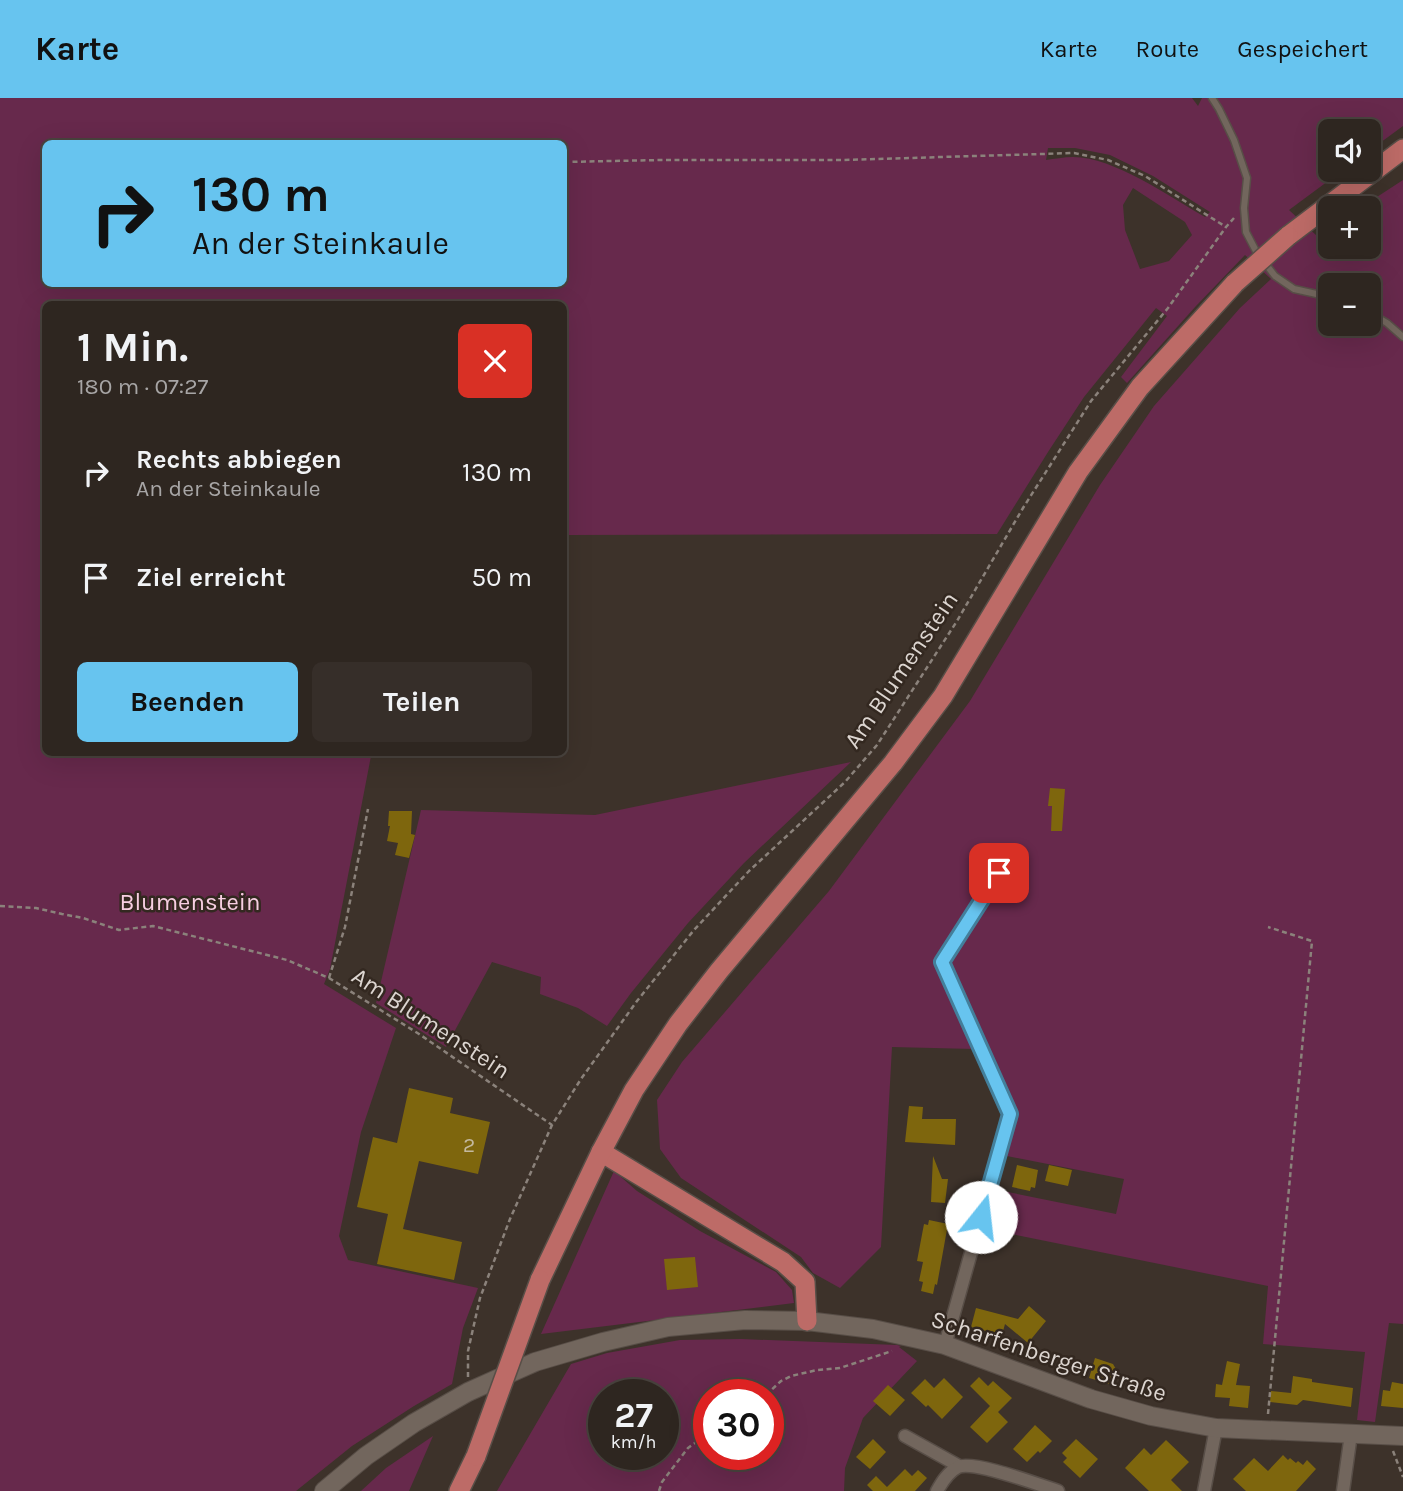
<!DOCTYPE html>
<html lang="de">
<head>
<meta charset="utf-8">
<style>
  :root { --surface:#2e2620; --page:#362e29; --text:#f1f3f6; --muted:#a7a5a5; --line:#49433e; --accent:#67c4ef }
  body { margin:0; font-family:Karla,sans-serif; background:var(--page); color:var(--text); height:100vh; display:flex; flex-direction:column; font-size:26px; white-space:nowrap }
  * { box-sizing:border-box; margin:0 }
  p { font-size:23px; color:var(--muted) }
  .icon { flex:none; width:38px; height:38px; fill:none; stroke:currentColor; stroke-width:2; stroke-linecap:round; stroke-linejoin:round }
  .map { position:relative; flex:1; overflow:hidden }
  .panel { position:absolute; left:42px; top:203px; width:525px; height:455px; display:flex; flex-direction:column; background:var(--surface); border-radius:10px; box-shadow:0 7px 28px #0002,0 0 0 2px var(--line) }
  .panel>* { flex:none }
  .top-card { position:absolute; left:42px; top:42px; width:525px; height:147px; border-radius:10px; box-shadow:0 7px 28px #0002,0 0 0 2px var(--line); background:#67c4ef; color:#111; overflow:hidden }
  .fabs { position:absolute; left:1318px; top:21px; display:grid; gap:14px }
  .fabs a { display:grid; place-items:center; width:63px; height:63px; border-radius:10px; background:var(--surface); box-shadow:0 7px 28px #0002,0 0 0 2px var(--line); font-size:35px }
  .speed { position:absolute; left:588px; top:1281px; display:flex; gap:14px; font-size:35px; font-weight:700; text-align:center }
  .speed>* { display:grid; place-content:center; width:91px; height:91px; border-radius:50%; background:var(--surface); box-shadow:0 7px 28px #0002,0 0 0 2px var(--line); line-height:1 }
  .speed small { font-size:18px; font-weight:400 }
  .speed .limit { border:10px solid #d22; background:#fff; color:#111 }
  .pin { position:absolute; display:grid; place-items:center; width:60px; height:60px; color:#fff; margin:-30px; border-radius:14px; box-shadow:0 4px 10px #0006 }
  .me { position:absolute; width:77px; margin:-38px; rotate:16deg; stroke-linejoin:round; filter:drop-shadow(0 0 5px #0008) }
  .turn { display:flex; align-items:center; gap:24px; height:147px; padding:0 35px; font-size:32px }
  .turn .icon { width:91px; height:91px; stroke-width:2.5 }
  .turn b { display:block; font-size:49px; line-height:60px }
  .round { display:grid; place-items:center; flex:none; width:74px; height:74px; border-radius:10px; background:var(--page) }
  .head { display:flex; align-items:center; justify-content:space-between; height:119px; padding:0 35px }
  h1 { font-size:42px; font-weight:700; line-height:52px }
  .primary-button { display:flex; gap:14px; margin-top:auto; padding:14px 35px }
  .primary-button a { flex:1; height:80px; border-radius:10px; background:var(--accent); color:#111; font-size:28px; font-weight:700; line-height:80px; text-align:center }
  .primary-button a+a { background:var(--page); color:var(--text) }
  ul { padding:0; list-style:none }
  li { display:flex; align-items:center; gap:21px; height:105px; padding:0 35px }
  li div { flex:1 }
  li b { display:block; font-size:26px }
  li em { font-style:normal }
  header { display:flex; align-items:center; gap:42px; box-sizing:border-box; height:98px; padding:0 35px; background:var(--accent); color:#111 }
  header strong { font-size:33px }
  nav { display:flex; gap:38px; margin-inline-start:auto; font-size:24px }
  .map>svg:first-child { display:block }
</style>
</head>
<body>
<header>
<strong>Karte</strong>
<nav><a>Karte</a><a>Route</a><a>Gespeichert</a></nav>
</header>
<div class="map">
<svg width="1403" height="1393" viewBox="0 0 1403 1393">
  <rect width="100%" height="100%" fill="#3d322a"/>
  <g fill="#67294c" fill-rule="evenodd">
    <path d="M0,0H1192L1198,8L1202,0H1403V28L1369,53L1368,33H1330V72H1343L1289,112L1317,138L1330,130V149H1368V110H1360L1403,82V1226L1389,1225L1375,1324L1357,1322L1365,1254L1263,1246L1268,1188L987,1131L998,1092L1116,1116L1124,1081L1007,1058L1017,1015L986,947L974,951L892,949L881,1149L840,1190L813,1175L801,1159L681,1080L660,1051L657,1002L682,964L829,793L970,603L1100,387L1154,308L1240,210L1271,181L1245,157L1196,208L1127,285L1121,279L1167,218L1156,210L1084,299L1048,354L997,436L564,437V206H46V654L411,655L412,657L371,658L330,871L324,886L396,930L361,1034L339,1138L348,1162L478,1190L463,1230L452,1286L414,1308L352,1348L296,1393H0ZM46,46H564V186H46ZM1048,50H1075L1110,57L1153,78L1210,114L1205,119C1170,99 1114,59 1073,59C1064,59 1054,61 1046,62ZM1133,90L1185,124L1192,137L1169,163L1140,171L1125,132L1123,107ZM1330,187H1368V226H1330Z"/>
    <polygon points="851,664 744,765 688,825 631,895 607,928 578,910 540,896 541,879 492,864 446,949 376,905 421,712 595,717"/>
    <polygon points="614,1073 637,1093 700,1133 776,1174 792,1192 794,1205 541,1236"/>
    <path d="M741,1241L897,1247L901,1248L899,1249L917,1263L863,1320L845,1370L844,1393H497L571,1266L607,1255L680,1242ZM604,1297H663V1356H604ZM709,1297H768V1356H709Z"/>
    <polygon points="433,1338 409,1393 361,1393 386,1370"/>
  </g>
  <g fill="#7e660d">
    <polygon points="1050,690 1065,691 1062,733 1051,733 1052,708 1048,708"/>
    <polygon points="389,713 412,713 411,736 415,737 409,760 395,757 398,745 387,743 390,728 388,728"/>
    <polygon points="409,990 453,1000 450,1015 490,1024 478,1076 419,1063 403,1131 462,1144 454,1182 377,1166 388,1116 357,1109 373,1039 397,1045"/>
    <polygon points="909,1008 923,1009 922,1021 956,1021 955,1047 905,1044"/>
    <polygon points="933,1058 942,1081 948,1081 945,1105 931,1104"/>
    <polygon points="1017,1067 1038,1072 1035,1090 1031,1089 1030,1093 1012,1089"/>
    <polygon points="1049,1067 1072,1072 1068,1088 1045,1083"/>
    <polygon points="929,1122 948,1126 937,1187 935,1186 933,1196 921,1193 923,1184 919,1183 923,1164 917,1163 924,1126 928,1127"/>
    <polygon points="695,1159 698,1189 667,1192 664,1161"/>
    <polygon points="1029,1208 1046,1223 1028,1245 1005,1226 1002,1237 971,1229 976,1210 1018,1221"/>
    <polygon points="1095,1260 1113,1266 1117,1273 1113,1276 1110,1286 1089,1280"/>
    <polygon points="1227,1263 1240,1266 1236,1287 1250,1288 1248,1310 1229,1308 1230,1300 1215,1299 1216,1286 1222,1287"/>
    <polygon points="1293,1278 1312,1281 1312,1284 1353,1290 1351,1309 1303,1302 1297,1307 1270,1304 1271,1293 1291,1295"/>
    <polygon points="979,1279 988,1288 993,1283 1012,1300 998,1314 1008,1324 987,1345 970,1329 990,1308 970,1288"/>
    <polygon points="944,1280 963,1299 942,1321 928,1307 926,1309 911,1295 925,1281 934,1290"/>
    <polygon points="1392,1284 1403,1286 1403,1310 1381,1308 1383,1292 1390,1293"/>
    <polygon points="888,1287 905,1302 890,1318 873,1303"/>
    <polygon points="1035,1327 1052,1343 1040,1355 1038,1353 1027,1364 1013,1351"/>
    <polygon points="873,1341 886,1354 870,1371 856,1359"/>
    <polygon points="1076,1341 1098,1361 1080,1380 1063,1364 1067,1360 1062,1355"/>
    <polygon points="1166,1342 1189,1364 1171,1382 1182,1393 1149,1393 1125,1370 1144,1350 1151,1357"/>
    <polygon points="1283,1357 1288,1362 1290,1360 1296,1365 1298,1363 1303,1367 1307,1362 1316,1371 1296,1393 1246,1393 1233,1381 1254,1360 1268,1373"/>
    <polygon points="905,1371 912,1378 918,1372 927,1380 915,1393 873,1393 867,1387 876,1378 887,1389"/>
  </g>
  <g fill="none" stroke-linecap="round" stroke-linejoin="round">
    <g stroke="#584e47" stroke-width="9">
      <g id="lane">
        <polyline points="1212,0 1219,11 1234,42 1247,80 1244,110 1246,134 1257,155 1275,178 1294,191 1330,199"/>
        <polyline points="1368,214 1387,225 1403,239"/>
      </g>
    </g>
    <g stroke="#584e47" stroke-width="15">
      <g id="street">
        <polyline points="945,1247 1010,1016 942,864 1013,753"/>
        <polyline points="905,1338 959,1368"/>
        <path d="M937,1393C942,1384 948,1374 958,1369C974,1362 1039,1387 1058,1393"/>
        <polyline points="1204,1393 1216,1330"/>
        <polyline points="1343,1393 1351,1336"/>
      </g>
    </g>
    <g stroke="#584e47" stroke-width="20">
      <polyline id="secondary" points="324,1393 366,1358 414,1325 468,1294 535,1264 603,1244 668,1229 745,1222 807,1223 873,1231 945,1247 1091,1301 1151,1318 1216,1330 1403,1338"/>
    </g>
    <g stroke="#584e47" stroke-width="22">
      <g id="primary">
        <polyline points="1288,138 1403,51"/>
        <polyline points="601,1054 783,1164 805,1184 807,1223"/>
        <polyline points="540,1182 601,1054 634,992 678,926 719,873 893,665 943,598 1078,374 1140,289 1235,185"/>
        <polyline points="459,1393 476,1358"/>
      </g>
    </g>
    <g stroke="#8b827b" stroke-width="2.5" stroke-dasharray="5 3.5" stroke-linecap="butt">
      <polyline points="564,64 661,62 843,62 1074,55 1108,62 1145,78 1226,129"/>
      <polyline points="0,808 36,810 62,816 83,820 119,832 153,828 287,862 329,880 419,936 552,1027"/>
      <polyline points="329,880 345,829 368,711"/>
      <polyline points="468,1279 468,1253 480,1200 510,1121 552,1027 581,981 637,903 694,832 749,773 845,684 877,647 957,523 1023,410 1091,303 1168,210 1226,129 1234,120"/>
      <polyline points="766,1297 781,1283 791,1278 817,1272 840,1270 892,1253"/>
      <polyline points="1268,1316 1312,843 1268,829"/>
      <polyline points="1393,1353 1403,1379"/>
      <polyline points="659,1393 662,1384 688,1350 709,1335"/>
    </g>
    <use href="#lane" stroke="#72665d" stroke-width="6"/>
    <use href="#street" stroke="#72665d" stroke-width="12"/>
    <use href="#secondary" stroke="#72665d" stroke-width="18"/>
    <use href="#primary" stroke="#bd6b67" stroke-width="19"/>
    <g stroke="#584e47" stroke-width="22" stroke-linecap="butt">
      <g id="primary-bridge">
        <polyline points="1235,185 1288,138"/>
        <polyline points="476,1358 540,1182"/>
      </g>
    </g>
    <use href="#primary-bridge" stroke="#bd6b67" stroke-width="19"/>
  </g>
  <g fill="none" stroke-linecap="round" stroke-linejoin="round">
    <g stroke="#437f9b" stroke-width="18">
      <polyline id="route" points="981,1119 1010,1016 942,864 999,775"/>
    </g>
    <use href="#route" stroke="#67c4ef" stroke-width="12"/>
  </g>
  <g text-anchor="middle" stroke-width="5" stroke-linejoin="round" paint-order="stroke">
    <g font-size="21" fill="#c4b99f">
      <text x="469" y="1054">2</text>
    </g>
    <g font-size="24" fill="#dcd5d0" stroke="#332820">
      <text transform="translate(901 572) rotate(-56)" y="8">Am Blumenstein</text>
      <text transform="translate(431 925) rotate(33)" y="8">Am Blumenstein</text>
      <text transform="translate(1049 1258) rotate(18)" y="8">Scharfenberger Straße</text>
    </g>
    <g font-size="24" fill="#f7cee2" stroke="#332820">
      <text x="190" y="812">Blumenstein</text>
    </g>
  </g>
</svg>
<div class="fabs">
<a><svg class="icon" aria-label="sound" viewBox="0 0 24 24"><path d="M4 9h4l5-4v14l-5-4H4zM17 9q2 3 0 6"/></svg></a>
<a>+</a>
<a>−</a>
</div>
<div class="speed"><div>27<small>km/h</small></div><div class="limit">30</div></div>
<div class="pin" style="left:999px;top:775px;background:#d93025"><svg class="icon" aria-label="arrive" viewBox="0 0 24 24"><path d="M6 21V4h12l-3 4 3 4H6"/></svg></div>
<svg class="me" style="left:981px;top:1119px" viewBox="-20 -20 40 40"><circle r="19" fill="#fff"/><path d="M0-13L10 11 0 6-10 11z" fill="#67c4ef"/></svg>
<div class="top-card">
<div class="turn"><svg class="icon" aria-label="right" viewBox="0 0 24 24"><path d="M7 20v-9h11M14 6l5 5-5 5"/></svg><div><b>130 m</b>An der Steinkaule</div></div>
</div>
<section class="panel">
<div class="head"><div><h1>1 Min.</h1><p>180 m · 07:27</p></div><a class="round" style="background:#d93025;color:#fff"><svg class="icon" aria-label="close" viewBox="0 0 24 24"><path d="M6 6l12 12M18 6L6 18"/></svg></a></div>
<ul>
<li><svg class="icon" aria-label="right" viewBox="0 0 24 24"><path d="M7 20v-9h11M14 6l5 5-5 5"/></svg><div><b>Rechts abbiegen</b><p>An der Steinkaule</p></div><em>130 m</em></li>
<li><svg class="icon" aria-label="arrive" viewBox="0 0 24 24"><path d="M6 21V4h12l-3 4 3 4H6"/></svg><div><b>Ziel erreicht</b></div><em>50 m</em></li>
</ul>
<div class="primary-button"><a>Beenden</a><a>Teilen</a></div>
</section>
</div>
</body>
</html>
